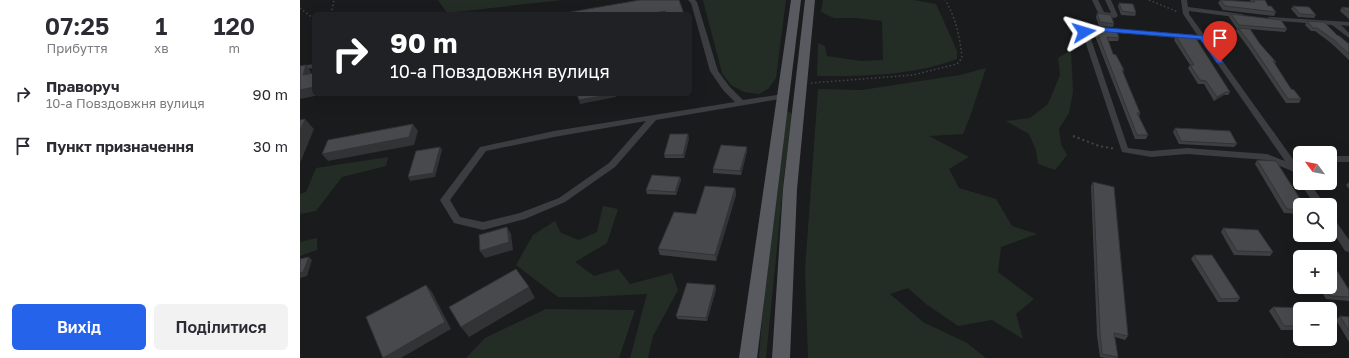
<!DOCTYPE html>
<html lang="uk">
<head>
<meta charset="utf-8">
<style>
  :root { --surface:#fff; --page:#f2f2f3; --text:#2b2b33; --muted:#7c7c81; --accent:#2563eb }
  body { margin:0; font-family:"Golos Text",sans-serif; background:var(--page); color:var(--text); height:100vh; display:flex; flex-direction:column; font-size:15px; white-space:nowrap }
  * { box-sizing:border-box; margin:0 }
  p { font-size:13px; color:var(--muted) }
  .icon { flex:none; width:22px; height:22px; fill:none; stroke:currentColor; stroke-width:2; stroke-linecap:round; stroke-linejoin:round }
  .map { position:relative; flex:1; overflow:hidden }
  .drawer { display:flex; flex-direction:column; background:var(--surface); width:300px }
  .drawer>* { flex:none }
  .hud { position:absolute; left:12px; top:12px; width:380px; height:84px; border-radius:6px; box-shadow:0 4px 16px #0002; background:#202124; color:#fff; overflow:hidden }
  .needle { width:26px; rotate:302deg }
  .fabs { position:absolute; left:993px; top:146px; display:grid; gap:8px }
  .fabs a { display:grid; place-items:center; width:44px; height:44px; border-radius:6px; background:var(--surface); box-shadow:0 4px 16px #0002; font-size:20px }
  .pin { position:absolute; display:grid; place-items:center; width:34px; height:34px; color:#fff; margin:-41px -17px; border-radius:50% 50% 50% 0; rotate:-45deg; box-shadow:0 0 4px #0007 }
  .pin .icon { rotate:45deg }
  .me { position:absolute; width:44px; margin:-22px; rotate:83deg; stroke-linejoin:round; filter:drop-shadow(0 0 3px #0008) }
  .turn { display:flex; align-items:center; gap:14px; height:84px; padding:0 12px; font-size:18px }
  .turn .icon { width:52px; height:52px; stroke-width:2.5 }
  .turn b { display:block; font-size:28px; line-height:34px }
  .eta { display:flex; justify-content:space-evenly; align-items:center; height:68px; text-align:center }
  .eta b { font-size:24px; font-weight:600; line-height:28px }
  .cta { display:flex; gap:8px; margin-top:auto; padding:8px 12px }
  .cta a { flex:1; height:46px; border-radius:6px; background:var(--accent); color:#fff; font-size:16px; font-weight:600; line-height:46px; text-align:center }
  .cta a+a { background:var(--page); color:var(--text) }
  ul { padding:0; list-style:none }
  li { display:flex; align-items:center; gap:12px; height:52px; padding:0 12px }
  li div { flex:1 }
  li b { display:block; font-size:15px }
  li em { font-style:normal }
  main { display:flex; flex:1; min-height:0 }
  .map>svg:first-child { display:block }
</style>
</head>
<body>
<main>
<section class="drawer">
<div class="eta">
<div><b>07:25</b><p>Прибуття</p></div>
<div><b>1</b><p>хв</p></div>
<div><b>120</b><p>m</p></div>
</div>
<ul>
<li><svg class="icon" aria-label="right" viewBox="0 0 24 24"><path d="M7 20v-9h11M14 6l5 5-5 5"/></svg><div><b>Праворуч</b><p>10-а Повздовжня вулиця</p></div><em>90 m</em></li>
<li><svg class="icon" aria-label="arrive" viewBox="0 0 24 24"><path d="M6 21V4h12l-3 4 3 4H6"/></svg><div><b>Пункт призначення</b></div><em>30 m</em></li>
</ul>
<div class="cta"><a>Вихід</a><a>Поділитися</a></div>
</section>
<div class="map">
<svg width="1049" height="358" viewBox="0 0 1049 358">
  <rect width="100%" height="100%" fill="#1a1b1d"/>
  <g fill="#242d25">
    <polygon points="138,0 262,0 147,13"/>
    <polygon points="403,0 486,0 476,78 468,89 459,94 444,92 431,85 422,73"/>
    <path d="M523,0H614L636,4L657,51V59C612,76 564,76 517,76L518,43L525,46L527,56L561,61L583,60L582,21L556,18H534L521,12Z"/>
    <polygon points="771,50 773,92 769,113 759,129 761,144 767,155 755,170 738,164 736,150 729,134 706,121 730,118 748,104 760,75 758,58"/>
    <polygon points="686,68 671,114 663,134 629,136 669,157 649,169 659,188 696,199 712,226 737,234 701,247 698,272 734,299 716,314 723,339 692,320 658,326 626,304 608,288 590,294 623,322 667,343 686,358 508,358 505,270 518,89 562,90 660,75"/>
    <polygon points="487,112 490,112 492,115 484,176 466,358 459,358 465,281"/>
    <polygon points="88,157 86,166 42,177 16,211 0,214 0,194 6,192 16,168"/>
    <polygon points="303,206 318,209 307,243 275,262 294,276 318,269 330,284 372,273 378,290 353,336 348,358 330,358 347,294 288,297 258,297 216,265 233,235 255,221 261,233 279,240 297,232"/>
    <polygon points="17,238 17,250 0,256 0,242"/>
    <polygon points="246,309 335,310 319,358 166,358 185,338"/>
  </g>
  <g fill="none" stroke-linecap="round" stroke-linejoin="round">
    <g stroke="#424448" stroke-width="1.5" stroke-dasharray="1.5 2.5" stroke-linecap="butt">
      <polyline points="849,0 878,12"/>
      <polyline points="0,8 14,19"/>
      <polyline points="31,14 34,0"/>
      <path d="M511,83L613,75L657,64L662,58C660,37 656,18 645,0"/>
    </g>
    <polyline stroke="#424448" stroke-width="2" stroke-dasharray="2 3" stroke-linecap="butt" points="773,136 799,146 816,149"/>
    <g fill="#3b3d41" fill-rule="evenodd">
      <path d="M388,0H395L397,2L418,71L429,86L443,100L483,94H486L487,96L486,98L356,120L315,167L265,202L225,219L183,230L154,223L140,200L180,147L254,131L435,102L423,90L410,71L391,3ZM346,121L309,163L259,198L220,213L183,222L160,217L150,200L186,151L254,137Z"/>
      <polygon points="792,0 798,0 804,12 811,13 805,0 811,0 818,16 815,18 799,15"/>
      <path d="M881,0H887L888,7L942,14L945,16L942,18L889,11V14L1000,169V179L997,178L992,171L966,160L887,154L851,157L822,152L782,32L796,27L898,36L883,14ZM796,31L901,40L985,161L967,154L887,148L851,151L828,148L789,33Z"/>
      <polygon points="969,17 1049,22 1049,26 1041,25 1049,33 1049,38 1032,25 967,20 966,19"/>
      <polygon points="14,64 14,68 0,70 0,66"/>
      <rect x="1030" y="156" width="19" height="6"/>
      <polygon points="1000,183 1010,183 1025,205 1015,205"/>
      <polygon points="1030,216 1033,217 1049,240 1049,252 1045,251 1030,228"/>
    </g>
    <g fill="#585a60" fill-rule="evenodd">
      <polygon points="491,0 501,0 457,358 439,358"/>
      <polygon points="505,0 515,0 497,189 490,358 472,358 483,189"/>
    </g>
  </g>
  <g fill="#3d3f41">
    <polygon points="920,0 951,2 950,0 965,0 968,6 976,12 974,16 923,10 918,3"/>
    <polygon points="819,3 836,13 835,16 821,15 818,6"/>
    <polygon points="993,6 1016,15 1014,18 998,17 991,9"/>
    <polygon points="1042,7 1049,8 1049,19 1040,11"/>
    <polygon points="797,13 814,24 813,27 799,26 796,17"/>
    <polygon points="931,14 987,29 985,32 950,29 960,44 976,62 975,64 991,89 1001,99 999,103 986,103 948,47 936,31 937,29 929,17"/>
    <polygon points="1007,21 1038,36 1049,44 1049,60 1031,43 1015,31 1011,31 1005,25"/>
    <polygon points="797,32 819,38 818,41 808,41 813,54 824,70 823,73 840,113 839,117 848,135 846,139 835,139 795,36"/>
    <polygon points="876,36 930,92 928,95 924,95 914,101 904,84 898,84 888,68 890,65 874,40"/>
    <polygon points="875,128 937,144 934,147 879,144 873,132"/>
    <polygon points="389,138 384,158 365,158 364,155"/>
    <polygon points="447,147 447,151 441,175 413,173 413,169"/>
    <polygon points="957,160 1000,205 1000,214 984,213 955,164"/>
    <polygon points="380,177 381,180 376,195 347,194 346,190"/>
    <polygon points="793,182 828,336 825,340 815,337 818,357 817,358 805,358 800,357 797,336 791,186"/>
    <polygon points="1049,182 1049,189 1046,185"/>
    <polygon points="435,188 436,195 416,261 360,255 358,249 396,214"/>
    <polygon points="923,228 973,252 970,256 934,255 921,232"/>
    <polygon points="894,255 940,298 937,302 918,302 891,259"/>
    <polygon points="415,285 416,289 407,321 378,319 376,316"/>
    <polygon points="1019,287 1030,287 1049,290 1049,301 1026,299"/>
    <polygon points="973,307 1000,309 1000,330 981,330 969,311"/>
    <polygon points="1040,316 1049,317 1049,342 1036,320"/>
  </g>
  <g fill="#323335">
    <polygon points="365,11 365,14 350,14"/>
    <polygon points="6,65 11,72 9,82 3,75"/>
    <polygon points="14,87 14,94 24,94 0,99 0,90"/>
    <polygon points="926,92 924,95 914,101 917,97"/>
    <polygon points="313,94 315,94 316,97 280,104 279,100"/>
    <polygon points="5,119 14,129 0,163 0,131"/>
    <polygon points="113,124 118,131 114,145 28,161 22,154"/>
    <polygon points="388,134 389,138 384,158 383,155"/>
    <polygon points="140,147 142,150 135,177 110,181 108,177"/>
    <polygon points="447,147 447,151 441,175 440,171"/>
    <polygon points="380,177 381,180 376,195 375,192"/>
    <polygon points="435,188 436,195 416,261 415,255"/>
    <polygon points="207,227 211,234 213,250 185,258 180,251"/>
    <polygon points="9,257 12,260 7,276 0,278 0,273"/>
    <polygon points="126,285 132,292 151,329 101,358 83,358"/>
    <polygon points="415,285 416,289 407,321 406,318"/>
    <polygon points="229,287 235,298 169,337 161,327"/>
  </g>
  <g fill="#47494c" stroke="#323335">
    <polygon points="340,0 379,0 384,14 365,14 365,11 350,14 259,14"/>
    <polygon points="920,0 955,2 953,0 965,0 968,6 971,6 976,12 925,6"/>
    <polygon points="819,3 833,4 836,13 822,11"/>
    <polygon points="993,6 1009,7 1016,15 1000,14"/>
    <polygon points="1042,7 1049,8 1049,13"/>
    <polygon points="797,13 811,15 814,24 800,22"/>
    <polygon points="931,14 981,20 987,29 939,25"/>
    <polygon points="1007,21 1024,22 1038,36 1038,35 1049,44 1049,54 1034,40 1017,28 1013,28"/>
    <polygon points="938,28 950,29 960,44 976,62 973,61 991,89 994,90 1001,99 988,99 950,43"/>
    <polygon points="802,30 817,31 819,38 807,37 813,54 816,55 824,70 822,70 840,113 837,113 848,135 837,135 797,32"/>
    <polygon points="876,36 895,37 930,92 926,92 917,97 906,81 900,80 890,65 894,65"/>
    <polygon points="6,65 3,75 14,73 14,87 0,90 0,66"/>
    <polygon points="277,94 313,94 279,100"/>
    <polygon points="5,119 0,131 0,120"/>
    <polygon points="113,124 109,137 22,154 28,140"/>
    <polygon points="875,128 930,131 937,144 881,141"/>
    <polygon points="370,134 388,134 383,155 364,155"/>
    <polygon points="421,145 447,147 440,171 413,169"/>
    <polygon points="140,147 133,173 108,177 116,151"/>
    <polygon points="957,160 976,161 1004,205 1000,205 1000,210 987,209"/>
    <polygon points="352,175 380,177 375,192 346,190"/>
    <polygon points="793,182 814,187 828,336 814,333 818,357 802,354 800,333"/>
    <polygon points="405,186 435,188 415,255 358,249 374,212 396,214"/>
    <polygon points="207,227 209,242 180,251 179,235"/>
    <polygon points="923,228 958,230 973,252 937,251"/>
    <polygon points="894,255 912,255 940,298 921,299"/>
    <polygon points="9,257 3,272 0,273 0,259"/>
    <polygon points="1030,264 1033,264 1049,290 1049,297 1030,296 1025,287 1030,287"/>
    <polygon points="216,269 229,287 161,327 149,307"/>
    <polygon points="387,283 415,285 406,318 376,316"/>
    <polygon points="126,285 145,322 83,358 66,317"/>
    <polygon points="973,307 1006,308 1007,309 1000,309 1000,326 984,326"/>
    <polygon points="1040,316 1049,317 1049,331"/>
  </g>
  <polygon fill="#2563eb" stroke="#184099" points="796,27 905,36 923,62 922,63 917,63 900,39 796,31 784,34 781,32"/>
</svg>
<div class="fabs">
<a><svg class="needle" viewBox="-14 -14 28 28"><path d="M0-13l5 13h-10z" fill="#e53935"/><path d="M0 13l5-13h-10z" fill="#7c7c81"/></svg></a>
<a><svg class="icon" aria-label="search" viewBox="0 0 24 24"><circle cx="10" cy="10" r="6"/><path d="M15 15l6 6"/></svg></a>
<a>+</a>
<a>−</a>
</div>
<div class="pin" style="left:920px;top:62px;background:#d93025"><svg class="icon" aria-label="arrive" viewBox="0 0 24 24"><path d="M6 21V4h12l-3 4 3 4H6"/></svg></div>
<svg class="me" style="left:784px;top:32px" viewBox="-20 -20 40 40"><path d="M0-17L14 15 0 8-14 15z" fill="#2563eb" stroke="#fff" stroke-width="4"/></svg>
<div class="hud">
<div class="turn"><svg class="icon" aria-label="right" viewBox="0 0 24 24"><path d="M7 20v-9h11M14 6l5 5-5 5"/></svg><div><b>90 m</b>10-а Повздовжня вулиця</div></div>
</div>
</div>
</main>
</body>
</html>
